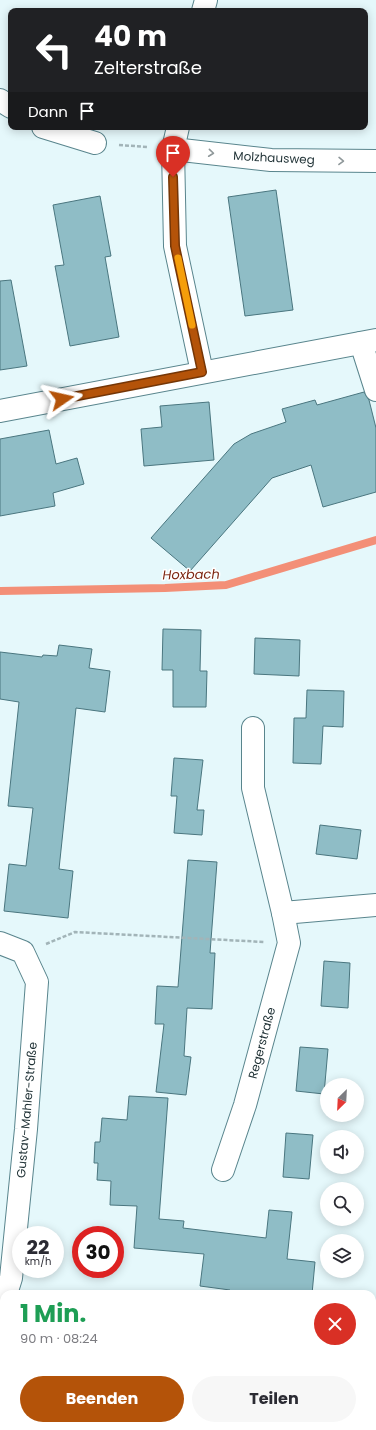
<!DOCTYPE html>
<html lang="de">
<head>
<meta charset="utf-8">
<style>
  :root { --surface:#fff; --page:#f7f7f7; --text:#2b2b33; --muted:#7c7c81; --accent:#b45309 }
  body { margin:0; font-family:Poppins,sans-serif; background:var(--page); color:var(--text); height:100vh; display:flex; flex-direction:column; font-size:15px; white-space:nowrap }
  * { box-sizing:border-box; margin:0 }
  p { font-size:13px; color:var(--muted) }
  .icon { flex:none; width:22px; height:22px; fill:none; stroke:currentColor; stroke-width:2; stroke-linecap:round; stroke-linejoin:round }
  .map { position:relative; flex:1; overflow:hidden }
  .side { position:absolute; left:0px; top:1290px; width:376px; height:140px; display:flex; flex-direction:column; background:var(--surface); border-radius:12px 12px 0 0; box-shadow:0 2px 10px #0003 }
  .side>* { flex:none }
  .hud { position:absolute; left:8px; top:8px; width:360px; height:122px; border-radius:8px; box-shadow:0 2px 10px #0003; background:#202124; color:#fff; overflow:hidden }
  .needle { width:26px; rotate:204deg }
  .tools { position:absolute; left:320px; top:1078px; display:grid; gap:8px }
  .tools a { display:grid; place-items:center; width:44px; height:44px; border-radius:50%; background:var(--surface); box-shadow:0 2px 10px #0003; font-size:20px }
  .speed { position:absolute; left:12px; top:1226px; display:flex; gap:8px; font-size:20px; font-weight:700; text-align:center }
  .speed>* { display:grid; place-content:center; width:52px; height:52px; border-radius:50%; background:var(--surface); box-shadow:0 2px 10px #0003; line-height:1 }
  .speed small { font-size:10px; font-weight:400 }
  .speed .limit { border:6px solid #d22; background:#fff; color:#111 }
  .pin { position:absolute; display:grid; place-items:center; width:34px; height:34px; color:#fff; margin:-41px -17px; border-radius:50% 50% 50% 0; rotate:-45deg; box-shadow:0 0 4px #0007 }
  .pin .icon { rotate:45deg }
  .me { position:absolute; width:44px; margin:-22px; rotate:79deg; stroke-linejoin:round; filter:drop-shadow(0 0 3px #0008) }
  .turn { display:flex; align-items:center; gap:14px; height:84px; padding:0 20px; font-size:18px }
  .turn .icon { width:52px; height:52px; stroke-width:2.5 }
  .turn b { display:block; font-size:28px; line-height:34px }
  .then { display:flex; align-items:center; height:38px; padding:0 20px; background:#0003; gap:8px; font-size:15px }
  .round { display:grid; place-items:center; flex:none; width:42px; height:42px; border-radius:21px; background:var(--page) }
  .head { display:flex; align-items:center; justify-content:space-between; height:68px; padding:0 20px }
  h1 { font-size:24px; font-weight:700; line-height:30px; color:#1e9e55 }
  .button { display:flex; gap:8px; margin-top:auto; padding:8px 20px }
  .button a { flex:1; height:46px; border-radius:24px; background:var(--accent); color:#fff; font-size:16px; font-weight:700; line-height:46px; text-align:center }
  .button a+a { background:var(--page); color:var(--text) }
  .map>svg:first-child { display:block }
</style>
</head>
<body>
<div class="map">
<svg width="376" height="1430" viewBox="0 0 376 1430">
  <rect width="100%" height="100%" fill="#e5f8fb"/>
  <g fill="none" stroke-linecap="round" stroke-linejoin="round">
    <polyline stroke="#f38f77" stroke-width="8" points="0,591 165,588 226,585 376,540"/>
  </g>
  <g fill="#8fbdc6" stroke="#4a767f">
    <polygon points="276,190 293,310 245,316 228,197"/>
    <polygon points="100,196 111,256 105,257 119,337 70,346 55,266 64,265 53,205"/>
    <polygon points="11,280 27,366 0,370 0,281"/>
    <polygon points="364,392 369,400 376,428 376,492 323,507 311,465 272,478 190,571 151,538 234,444 251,434 286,422 282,409 315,400 317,405"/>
    <polygon points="209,402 214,460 144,466 141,429 162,427 160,406"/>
    <polygon points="49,430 56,464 77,458 84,484 53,493 55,506 0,516 0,439"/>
    <polygon points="163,629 201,630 200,671 207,671 206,707 173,707 173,670 162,670"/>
    <polygon points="255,638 300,640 299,676 254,674"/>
    <polygon points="59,645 92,649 89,668 110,671 105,712 76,708 59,869 73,871 68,918 4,911 9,864 26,866 33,808 8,806 19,702 0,699 0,652 42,657 43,655 57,656"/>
    <polygon points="307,690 344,691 343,727 323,726 321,764 293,763 294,718 306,718"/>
    <polygon points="174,758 203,760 197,810 204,810 202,835 174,833 177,796 171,796"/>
    <polygon points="320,825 361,830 357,859 316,854"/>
    <polygon points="188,860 217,862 210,953 215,953 212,1009 187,1008 184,1056 191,1057 186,1095 156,1092 164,1024 155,1024 157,986 178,987"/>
    <polygon points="324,961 350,963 348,1008 321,1006"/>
    <polygon points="300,1047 328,1049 324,1094 296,1091"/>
    <polygon points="129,1096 168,1098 159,1219 184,1221 183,1228 266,1238 269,1210 292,1212 287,1259 315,1262 312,1294 229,1294 230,1290 200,1286 204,1254 134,1248 137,1206 110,1205 111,1181 97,1180 98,1163 94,1163 95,1142 100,1142 102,1118 127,1120"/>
    <polygon points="286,1133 313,1135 309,1179 283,1177"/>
  </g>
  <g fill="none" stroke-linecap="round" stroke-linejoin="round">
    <g stroke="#59858d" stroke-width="24">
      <g id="minor">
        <polyline points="203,11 206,0"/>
        <polyline points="0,100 11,107"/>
        <polyline points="43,127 95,143"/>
        <polyline points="178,127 173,149 175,246 202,372"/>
        <polyline points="173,149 271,160 376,161"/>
        <polyline points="361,343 376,390"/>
        <polyline points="0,411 376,340"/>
        <polyline points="253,728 253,788 283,913 376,905"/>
        <polyline points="0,943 23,952 37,982 26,1129 11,1278 6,1294"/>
        <polyline points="223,1170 245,1105 289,943 283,913"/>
        <polyline points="0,1315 4,1302"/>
        <polyline points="0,1418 4,1419"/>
        <polyline points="53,1426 80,1430"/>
        <polyline points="174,1430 175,1430"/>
      </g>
    </g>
    <g stroke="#a2b4b8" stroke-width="2.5" stroke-dasharray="4 2" stroke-linecap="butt">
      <polyline points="119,145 148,147"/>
      <polyline points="46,944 75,932 264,942"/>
    </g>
    <use href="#minor" stroke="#fff" stroke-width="22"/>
  </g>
  <defs><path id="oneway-chevron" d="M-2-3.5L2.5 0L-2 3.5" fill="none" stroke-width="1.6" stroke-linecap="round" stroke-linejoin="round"/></defs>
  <g stroke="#8f989a">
    <use href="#oneway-chevron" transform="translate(211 153) rotate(6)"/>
    <use href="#oneway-chevron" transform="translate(341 161) rotate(1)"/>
  </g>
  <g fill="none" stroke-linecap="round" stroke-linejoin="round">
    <g stroke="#753606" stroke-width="10">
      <polyline id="route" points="62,399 202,372 175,246 173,177"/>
    </g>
    <use href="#route" stroke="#b45309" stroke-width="7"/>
    <polyline stroke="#f59e0b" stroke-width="7" points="178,258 192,325"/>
  </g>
  <g text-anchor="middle" stroke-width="3" stroke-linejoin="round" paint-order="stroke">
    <g font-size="12" fill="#1f3135" stroke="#fff">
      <text transform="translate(274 158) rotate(3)" y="4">Molzhausweg</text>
      <text transform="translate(262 1043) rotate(-75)" y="4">Regerstraße</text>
      <text transform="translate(27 1110) rotate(-85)" y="4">Gustav-Mahler-Straße</text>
    </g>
    <g font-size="13" font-style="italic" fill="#7d2510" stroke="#fff">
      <text transform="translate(191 574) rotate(-1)" y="5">Hoxbach</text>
    </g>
  </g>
</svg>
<div class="tools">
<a><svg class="needle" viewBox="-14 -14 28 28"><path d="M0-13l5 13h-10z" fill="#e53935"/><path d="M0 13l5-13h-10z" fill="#7c7c81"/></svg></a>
<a><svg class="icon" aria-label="sound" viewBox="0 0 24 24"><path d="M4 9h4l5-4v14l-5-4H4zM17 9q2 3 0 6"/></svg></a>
<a><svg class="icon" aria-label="search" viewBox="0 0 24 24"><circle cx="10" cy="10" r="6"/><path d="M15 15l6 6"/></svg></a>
<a><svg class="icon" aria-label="layers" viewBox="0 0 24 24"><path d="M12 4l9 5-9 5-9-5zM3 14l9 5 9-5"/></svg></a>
</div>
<div class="speed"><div>22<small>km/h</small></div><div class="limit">30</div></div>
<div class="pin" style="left:173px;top:177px;background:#d93025"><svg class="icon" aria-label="arrive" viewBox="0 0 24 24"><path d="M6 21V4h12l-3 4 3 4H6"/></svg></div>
<svg class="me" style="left:62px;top:399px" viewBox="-20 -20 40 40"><path d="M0-17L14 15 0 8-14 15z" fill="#b45309" stroke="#fff" stroke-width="4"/></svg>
<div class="hud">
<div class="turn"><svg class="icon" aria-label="left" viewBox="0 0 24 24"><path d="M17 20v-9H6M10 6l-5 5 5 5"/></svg><div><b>40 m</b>Zelterstraße</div></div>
<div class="then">Dann<svg class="icon" aria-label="arrive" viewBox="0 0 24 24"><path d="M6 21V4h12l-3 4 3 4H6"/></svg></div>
</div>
<section class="side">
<div class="head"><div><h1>1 Min.</h1><p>90 m · 08:24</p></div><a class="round" style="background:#d93025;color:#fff"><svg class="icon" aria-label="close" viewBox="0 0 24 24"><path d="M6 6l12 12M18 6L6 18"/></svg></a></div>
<div class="button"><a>Beenden</a><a>Teilen</a></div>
</section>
</div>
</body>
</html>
